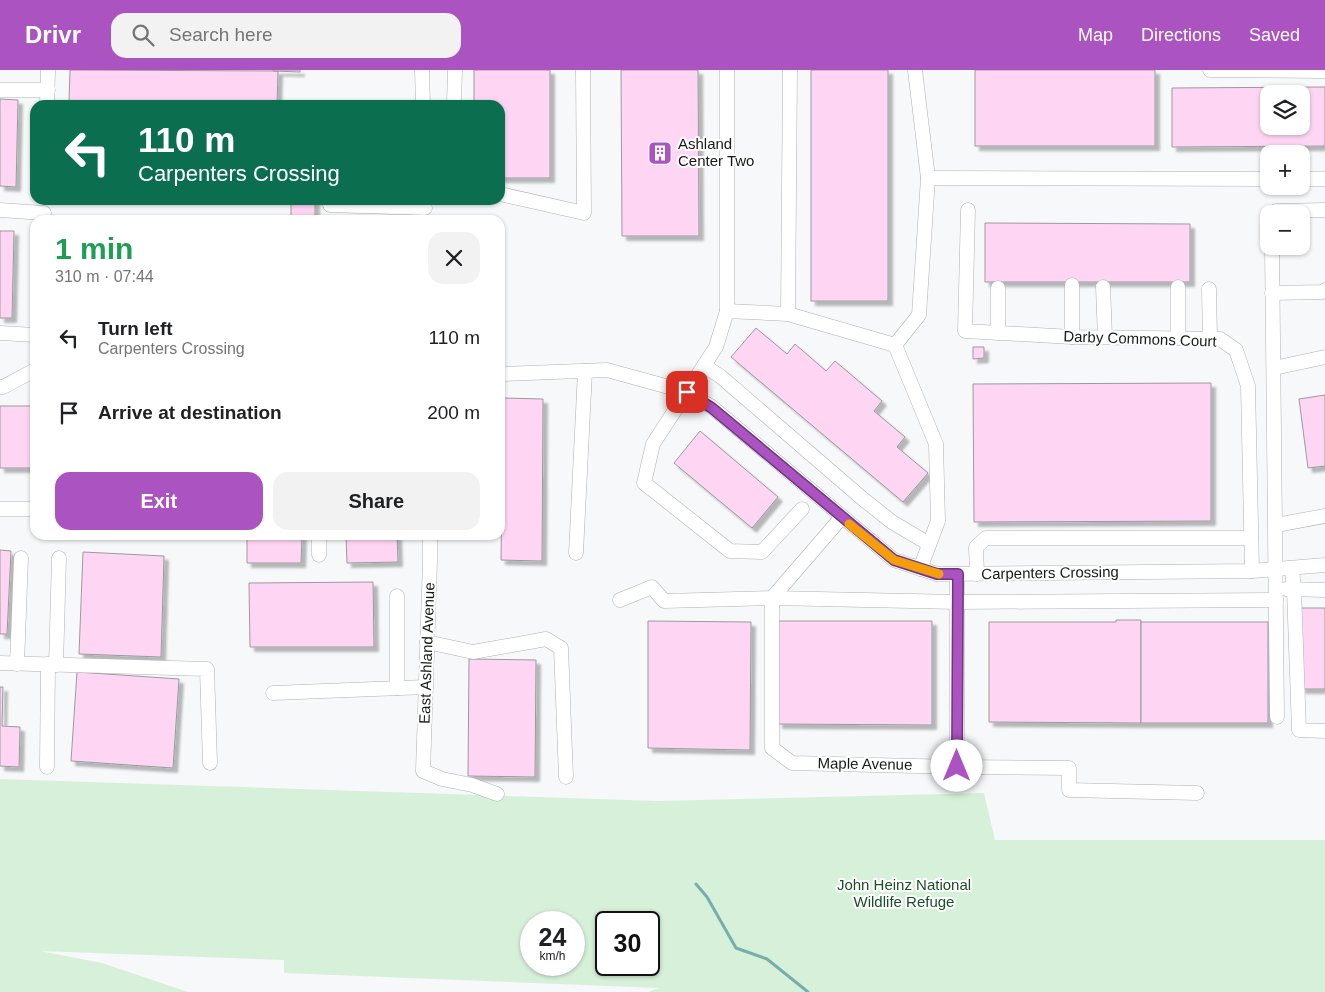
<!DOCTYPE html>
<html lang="en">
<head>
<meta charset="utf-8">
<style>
  :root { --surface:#fff; --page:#f2f2f2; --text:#202124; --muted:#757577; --accent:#aa53c1 }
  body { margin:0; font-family:Helvetica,sans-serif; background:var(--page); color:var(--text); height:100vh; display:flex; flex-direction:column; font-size:19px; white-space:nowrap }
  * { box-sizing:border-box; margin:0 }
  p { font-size:16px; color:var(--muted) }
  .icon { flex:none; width:28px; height:28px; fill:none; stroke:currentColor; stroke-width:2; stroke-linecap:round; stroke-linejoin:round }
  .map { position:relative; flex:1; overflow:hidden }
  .details { position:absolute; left:30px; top:145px; width:475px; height:325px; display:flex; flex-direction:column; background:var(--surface); border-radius:15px; box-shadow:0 1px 4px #0004 }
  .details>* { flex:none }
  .banner { position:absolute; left:30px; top:30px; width:475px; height:105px; border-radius:15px; box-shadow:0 1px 4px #0004; background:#0b6e4f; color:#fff; overflow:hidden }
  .tools { position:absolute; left:1260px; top:15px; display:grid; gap:10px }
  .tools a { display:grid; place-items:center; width:50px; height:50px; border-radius:10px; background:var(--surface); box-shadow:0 1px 4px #0004; font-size:25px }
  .speed { position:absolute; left:520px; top:841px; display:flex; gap:10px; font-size:25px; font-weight:700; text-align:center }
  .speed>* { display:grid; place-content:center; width:65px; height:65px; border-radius:50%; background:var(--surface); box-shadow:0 1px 4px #0004; line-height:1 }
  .speed small { font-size:12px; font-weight:400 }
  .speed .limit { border:2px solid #111; border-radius:8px; background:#fff; color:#111 }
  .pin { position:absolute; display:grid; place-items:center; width:42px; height:42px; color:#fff; margin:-21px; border-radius:10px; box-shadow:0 2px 8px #0006 }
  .me { position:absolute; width:55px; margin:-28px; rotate:0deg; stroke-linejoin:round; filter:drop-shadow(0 0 4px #0008) }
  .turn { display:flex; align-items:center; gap:18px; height:105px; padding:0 25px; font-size:22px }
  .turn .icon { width:65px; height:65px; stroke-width:2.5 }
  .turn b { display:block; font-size:35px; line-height:42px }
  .round { display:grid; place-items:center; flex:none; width:52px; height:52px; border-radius:15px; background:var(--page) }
  .overview { display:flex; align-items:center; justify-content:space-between; height:85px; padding:0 25px }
  h1 { font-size:30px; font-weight:800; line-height:38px; color:#1e9e55 }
  .cta { display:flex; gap:10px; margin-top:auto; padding:10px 25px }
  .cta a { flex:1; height:58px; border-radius:15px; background:var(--accent); color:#fff; font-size:20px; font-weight:800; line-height:58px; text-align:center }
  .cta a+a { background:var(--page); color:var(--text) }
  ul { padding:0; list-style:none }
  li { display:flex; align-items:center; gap:15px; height:75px; padding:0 25px }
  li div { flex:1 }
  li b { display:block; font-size:19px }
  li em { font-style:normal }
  header { display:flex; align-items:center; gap:30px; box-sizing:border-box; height:70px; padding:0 25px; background:var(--accent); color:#fff }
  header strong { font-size:24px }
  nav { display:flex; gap:28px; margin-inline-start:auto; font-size:18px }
  .search { width:350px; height:45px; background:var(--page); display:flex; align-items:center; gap:12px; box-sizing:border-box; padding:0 18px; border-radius:15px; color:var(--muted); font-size:19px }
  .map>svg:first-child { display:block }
</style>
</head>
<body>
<header>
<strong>Drivr</strong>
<div class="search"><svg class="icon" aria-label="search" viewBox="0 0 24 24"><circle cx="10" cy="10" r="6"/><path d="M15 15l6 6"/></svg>Search here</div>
<nav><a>Map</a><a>Directions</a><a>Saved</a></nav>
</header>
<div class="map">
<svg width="1325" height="922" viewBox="0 0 1325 922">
  <defs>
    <filter id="shadow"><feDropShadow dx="4.5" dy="4.5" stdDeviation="1" flood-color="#0004"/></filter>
  </defs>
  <rect width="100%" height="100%" fill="#f7f8fa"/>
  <path fill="#d7f0d9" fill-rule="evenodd" d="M0,709L657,731L984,723L995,770H1325V922H648L659,918L284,903V890L40,881L102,893L188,922H0ZM531,852H574V895H531ZM606,852H649V895H606Z"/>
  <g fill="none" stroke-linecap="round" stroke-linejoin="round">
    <polyline stroke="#75aeaf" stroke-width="3" points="696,814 707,827 736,878 767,889 808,922"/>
  </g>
  <g fill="#fed6f4" stroke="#9b9a9b" fill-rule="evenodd" filter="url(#shadow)">
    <polygon points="70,0 278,1 277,35 170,35 69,32"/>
    <polygon points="273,0 300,0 300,2 273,1"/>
    <polygon points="474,0 550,0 550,108 500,108 500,35 474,35"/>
    <polygon points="621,0 698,0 699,166 622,166"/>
    <rect x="811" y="0" width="77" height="231"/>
    <rect x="975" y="0" width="180" height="76"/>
    <path d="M1325,17V76L1172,77V18ZM1269,24H1301V56H1269Z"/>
    <polygon points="0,29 18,30 16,117 0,116"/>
    <rect x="291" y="130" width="24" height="20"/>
    <polygon points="985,153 1190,154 1190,212 985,212"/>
    <polygon points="0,161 14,161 12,248 0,248"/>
    <polygon points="756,258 787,284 795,274 826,301 835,291 882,331 874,341 905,367 897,377 928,403 903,432 731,287"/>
    <polygon points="973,277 984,277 984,288 973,289"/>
    <polygon points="1211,313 1211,451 974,452 973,314"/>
    <polygon points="1325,325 1325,396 1308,398 1299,329"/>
    <polygon points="503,328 543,329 542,491 501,490"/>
    <rect x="0" y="336" width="35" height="62"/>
    <polygon points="700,361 778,427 752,458 674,393"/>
    <polygon points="247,465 302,465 301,493 247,493"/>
    <polygon points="346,465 397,465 398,492 347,493"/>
    <polygon points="0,480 11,481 7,564 0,564"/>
    <polygon points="83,482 164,486 161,587 79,584"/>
    <polygon points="373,512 374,577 250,577 249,513"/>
    <rect x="1301" y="538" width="24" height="81"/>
    <polygon points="1116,550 1141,550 1141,653 989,652 989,552 1116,552"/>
    <polygon points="648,551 751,552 750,680 648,678"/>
    <polygon points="778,551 932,551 932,655 778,654"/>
    <rect x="1141" y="552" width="127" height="101"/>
    <polygon points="469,589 536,590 535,707 468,706"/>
    <polygon points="77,602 179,609 173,698 71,691"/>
    <polygon points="0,617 3,617 2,656 20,657 19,697 0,696"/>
  </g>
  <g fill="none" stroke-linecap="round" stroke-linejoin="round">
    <g stroke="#afb1b2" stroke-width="15">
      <g id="minor">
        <polyline points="422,0 423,35"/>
        <polyline points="727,0 727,241"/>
        <polyline points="915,0 928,108 919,245 895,275 936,374 938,451 920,499"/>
        <polyline points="1210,0 1325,1"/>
        <polyline points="0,20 48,20"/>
        <polyline points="47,35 48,0"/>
        <polyline points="454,35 455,0"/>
        <polyline points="928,108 1269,109"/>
        <polyline points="1301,109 1325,109"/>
        <polyline points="500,124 584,143 583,0"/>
        <polyline points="330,135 425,138"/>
        <polyline points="0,140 44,143"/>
        <polyline points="968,140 965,261 1072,267 1220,269 1236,280 1248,316 1252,501"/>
        <polyline points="1274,144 1276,141 1325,140"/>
        <polyline points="1272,176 1277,647"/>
        <polyline points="1103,217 1105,267"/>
        <polyline points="1209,219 1210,269"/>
        <polyline points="1272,223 1322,222 1325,220"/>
        <polyline points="788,244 790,0"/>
        <polyline points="0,263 35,265"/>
        <polyline points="998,263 998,218"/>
        <polyline points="1072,267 1072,215"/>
        <polyline points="1178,268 1178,217"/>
        <polyline points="704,296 720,306 863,429 892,452 929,474"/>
        <polyline points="1274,298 1325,287"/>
        <polyline points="500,304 607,300 687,322 712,337 894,490 937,504 1252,501 1325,495"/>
        <polyline points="0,317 3,317 35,300"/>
        <polyline points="0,439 35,439"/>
        <polyline points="802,439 762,482 730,481 644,413 653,374 716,277 727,241 788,244 895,275"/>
        <polyline points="1276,455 1325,446"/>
        <polyline points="430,465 430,491 423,701 442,709 472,715 497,724"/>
        <polyline points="576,483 585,301"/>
        <polyline points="319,485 319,465"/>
        <polyline points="1292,499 1294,520 1299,660 1325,661"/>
        <polyline points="957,504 957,697 792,693 772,678 772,528 957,532 1276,530"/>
        <polyline points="977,504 976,477 986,468 1251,468"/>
        <polyline points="1286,519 1325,520"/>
        <polyline points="397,526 397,618"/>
        <polyline points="620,530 652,517 664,531 772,528 842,447"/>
        <polyline points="427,572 473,582 546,569 561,578 566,707"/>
        <polyline points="0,593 207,599 210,693"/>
        <polyline points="17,594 21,488"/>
        <polyline points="56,595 59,488"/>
        <polyline points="273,623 426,617"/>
        <polyline points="47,697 48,594"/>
        <polyline points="957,697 1069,698 1069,720 1197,723"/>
      </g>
    </g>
    <use href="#minor" stroke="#fff" stroke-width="14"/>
  </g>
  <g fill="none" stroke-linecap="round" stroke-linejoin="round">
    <g stroke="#6e367d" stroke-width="12">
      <polyline id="route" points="687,322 712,338 894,490 937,504 958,504 957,696"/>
    </g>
    <use href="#route" stroke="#aa53c1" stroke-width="9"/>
    <polyline stroke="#f59e0b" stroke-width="9" points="849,454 894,490 939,504"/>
  </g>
  <defs>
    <g id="building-square" transform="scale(1.25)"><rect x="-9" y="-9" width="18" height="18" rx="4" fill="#aa53c1" stroke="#fff"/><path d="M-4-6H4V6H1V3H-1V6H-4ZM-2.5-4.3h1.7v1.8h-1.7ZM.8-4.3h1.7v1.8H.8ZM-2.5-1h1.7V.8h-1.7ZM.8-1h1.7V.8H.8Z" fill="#fff"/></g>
  </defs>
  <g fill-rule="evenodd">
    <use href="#building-square" x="660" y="83"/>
  </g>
  <g text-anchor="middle" stroke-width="4" stroke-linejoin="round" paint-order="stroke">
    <g font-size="15" fill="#171818" stroke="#fff" text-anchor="start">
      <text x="678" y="79">Ashland<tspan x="678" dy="17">Center Two</tspan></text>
    </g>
    <g font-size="15" fill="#171818" stroke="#fff">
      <text transform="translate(1140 269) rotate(2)" y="5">Darby Commons Court</text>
      <text transform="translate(1050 503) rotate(-1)" y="5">Carpenters Crossing</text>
      <text transform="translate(427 583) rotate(-88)" y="5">East Ashland Avenue</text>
      <text transform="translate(865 694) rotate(1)" y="5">Maple Avenue</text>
    </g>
    <g font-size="15" fill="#194f25" stroke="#fff">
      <text x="904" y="820">John Heinz National<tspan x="904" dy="17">Wildlife Refuge</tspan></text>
    </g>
  </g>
</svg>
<div class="tools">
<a><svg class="icon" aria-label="layers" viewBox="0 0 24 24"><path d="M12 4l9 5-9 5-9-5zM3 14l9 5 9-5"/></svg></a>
<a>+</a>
<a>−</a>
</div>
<div class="speed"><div>24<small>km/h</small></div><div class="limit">30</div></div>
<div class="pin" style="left:687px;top:322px;background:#d93025"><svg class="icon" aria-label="arrive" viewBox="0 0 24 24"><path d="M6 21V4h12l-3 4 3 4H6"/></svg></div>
<svg class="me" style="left:957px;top:696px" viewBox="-20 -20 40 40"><circle r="19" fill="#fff"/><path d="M0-13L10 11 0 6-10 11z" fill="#aa53c1"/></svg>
<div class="banner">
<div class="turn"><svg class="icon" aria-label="left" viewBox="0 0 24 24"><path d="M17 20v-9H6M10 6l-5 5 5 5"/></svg><div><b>110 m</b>Carpenters Crossing</div></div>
</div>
<section class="details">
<div class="overview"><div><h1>1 min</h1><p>310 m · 07:44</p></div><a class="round"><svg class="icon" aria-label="close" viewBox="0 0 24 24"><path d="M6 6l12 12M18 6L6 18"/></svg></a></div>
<ul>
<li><svg class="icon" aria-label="left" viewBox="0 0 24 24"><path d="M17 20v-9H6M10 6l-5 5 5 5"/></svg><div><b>Turn left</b><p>Carpenters Crossing</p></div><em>110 m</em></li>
<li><svg class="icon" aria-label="arrive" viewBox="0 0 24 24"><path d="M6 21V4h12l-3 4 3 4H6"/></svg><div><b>Arrive at destination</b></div><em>200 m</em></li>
</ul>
<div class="cta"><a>Exit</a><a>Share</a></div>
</section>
</div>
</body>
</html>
